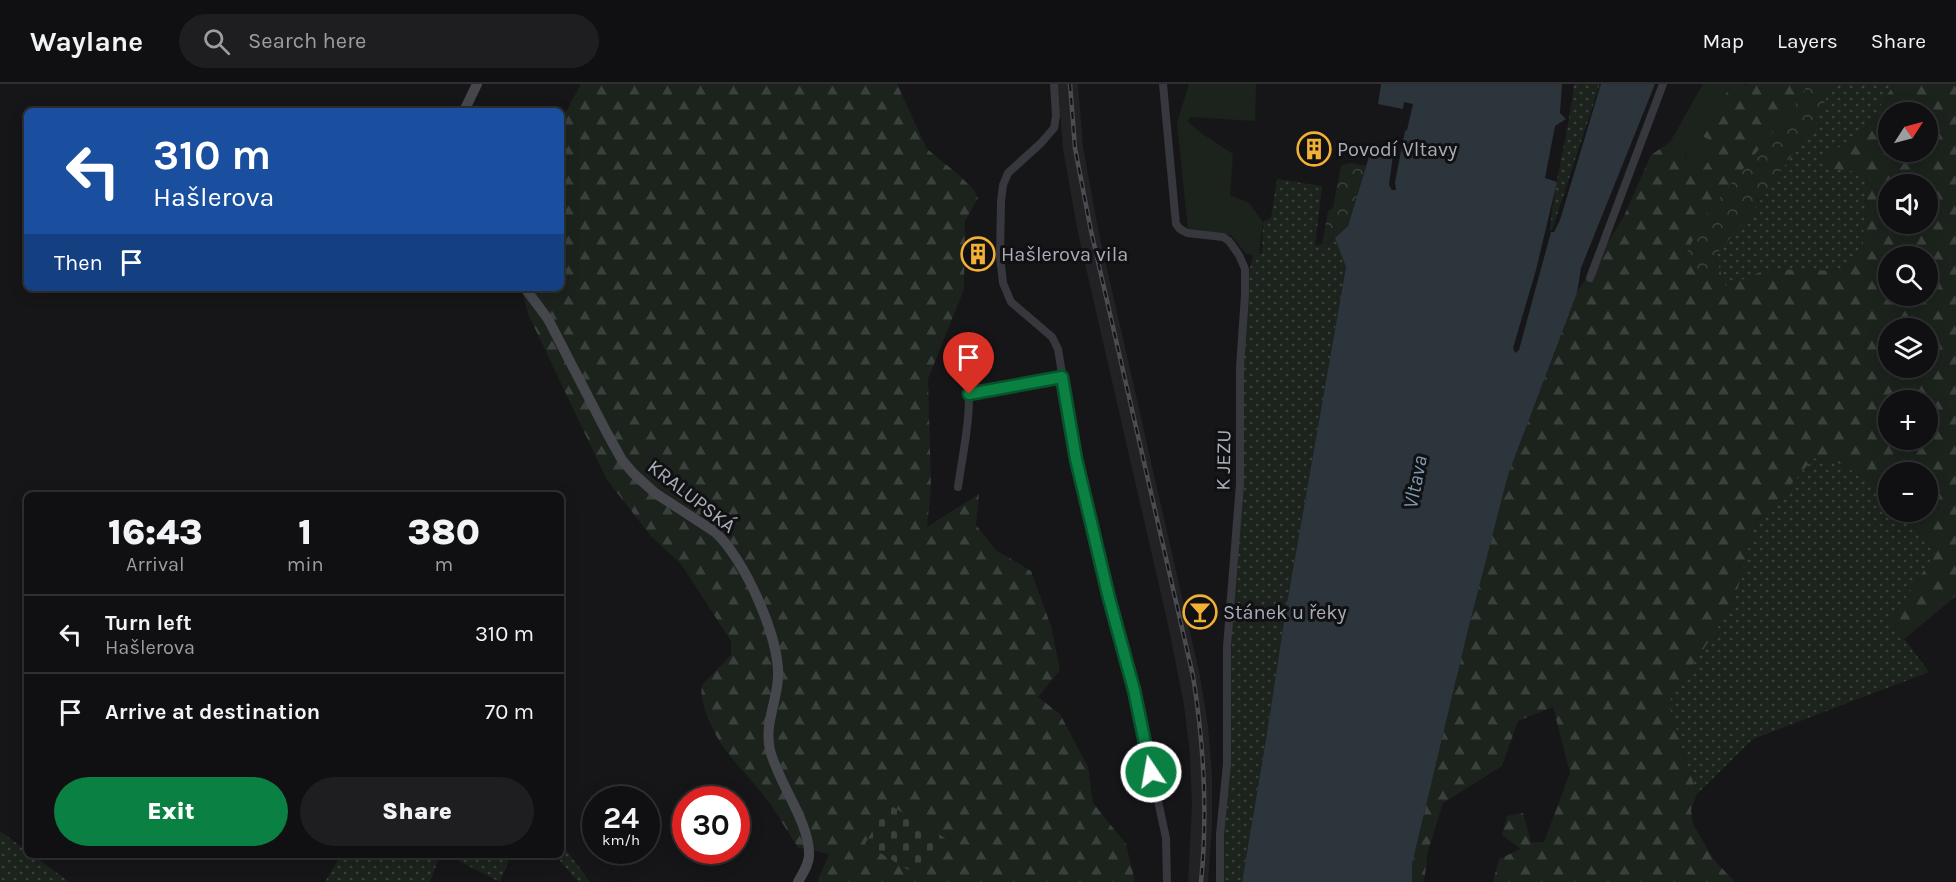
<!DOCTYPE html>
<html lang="en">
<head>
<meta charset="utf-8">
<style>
  :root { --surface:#101012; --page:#1e1e20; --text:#f1f3f6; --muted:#9c9d9f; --line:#303032; --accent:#0b8043 }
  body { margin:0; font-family:Karla,sans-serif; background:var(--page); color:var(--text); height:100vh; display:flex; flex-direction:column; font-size:22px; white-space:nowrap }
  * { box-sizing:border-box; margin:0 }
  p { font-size:20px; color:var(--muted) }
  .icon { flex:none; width:33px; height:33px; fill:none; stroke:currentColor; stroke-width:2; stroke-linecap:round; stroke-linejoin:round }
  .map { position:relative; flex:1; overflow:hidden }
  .details { position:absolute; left:24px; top:408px; width:540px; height:366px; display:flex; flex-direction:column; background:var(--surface); border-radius:9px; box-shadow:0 3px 15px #0003,0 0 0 2px var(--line) }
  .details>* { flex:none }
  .top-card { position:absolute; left:24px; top:24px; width:540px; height:183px; border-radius:9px; box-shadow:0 3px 15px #0003,0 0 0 2px var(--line); background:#1a4fa0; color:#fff; overflow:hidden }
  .needle { width:39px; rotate:54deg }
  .buttons { position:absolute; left:1878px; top:18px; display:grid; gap:12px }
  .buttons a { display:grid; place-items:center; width:60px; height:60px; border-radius:50%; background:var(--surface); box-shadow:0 3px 15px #0003,0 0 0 2px var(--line); font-size:30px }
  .speed { position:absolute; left:582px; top:702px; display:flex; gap:12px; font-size:30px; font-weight:700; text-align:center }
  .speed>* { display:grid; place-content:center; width:78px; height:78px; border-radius:50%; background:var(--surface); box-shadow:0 3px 15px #0003,0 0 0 2px var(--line); line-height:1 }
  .speed small { font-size:15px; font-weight:400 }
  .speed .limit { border:9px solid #d22; background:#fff; color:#111 }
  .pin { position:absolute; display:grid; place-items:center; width:51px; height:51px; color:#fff; margin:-62px -26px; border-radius:50% 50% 50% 0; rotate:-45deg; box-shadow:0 0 6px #0007 }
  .pin .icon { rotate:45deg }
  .me { position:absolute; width:66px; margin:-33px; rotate:348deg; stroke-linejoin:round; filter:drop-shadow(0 0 4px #0008) }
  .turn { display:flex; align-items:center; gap:21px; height:126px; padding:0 30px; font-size:27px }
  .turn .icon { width:78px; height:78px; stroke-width:2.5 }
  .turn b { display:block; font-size:42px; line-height:51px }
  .then { display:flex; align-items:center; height:57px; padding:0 30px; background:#0003; gap:12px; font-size:22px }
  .eta { display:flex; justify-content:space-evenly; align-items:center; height:102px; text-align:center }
  .eta b { font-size:36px; font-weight:800; line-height:42px }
  .button { display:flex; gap:12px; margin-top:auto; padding:12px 30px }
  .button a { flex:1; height:69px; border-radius:36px; background:var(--accent); color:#fff; font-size:24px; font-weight:800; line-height:69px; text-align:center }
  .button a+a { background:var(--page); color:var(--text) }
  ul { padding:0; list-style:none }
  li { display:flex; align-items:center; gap:18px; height:78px; padding:0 30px; border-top:2px solid var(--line) }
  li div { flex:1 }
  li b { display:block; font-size:22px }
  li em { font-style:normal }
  header { display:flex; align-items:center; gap:36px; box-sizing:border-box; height:84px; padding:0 30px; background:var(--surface); border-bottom:2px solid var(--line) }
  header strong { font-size:28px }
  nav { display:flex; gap:33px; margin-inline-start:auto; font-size:21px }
  .search { width:420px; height:54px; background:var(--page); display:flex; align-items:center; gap:15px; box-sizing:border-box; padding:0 21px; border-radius:33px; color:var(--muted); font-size:22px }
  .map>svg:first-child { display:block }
</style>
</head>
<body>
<header>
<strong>Waylane</strong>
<div class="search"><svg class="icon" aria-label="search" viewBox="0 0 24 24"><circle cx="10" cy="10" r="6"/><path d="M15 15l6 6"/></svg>Search here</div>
<nav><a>Map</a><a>Layers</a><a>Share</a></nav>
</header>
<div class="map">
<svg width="1956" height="798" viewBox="0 0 1956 798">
  <defs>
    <pattern id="grass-dots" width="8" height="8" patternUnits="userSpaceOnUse" patternTransform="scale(1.5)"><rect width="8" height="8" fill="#1c231d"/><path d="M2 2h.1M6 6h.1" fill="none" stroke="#3a403c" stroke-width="1.8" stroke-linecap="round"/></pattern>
    <pattern id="forest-firs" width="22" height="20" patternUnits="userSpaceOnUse" patternTransform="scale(1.5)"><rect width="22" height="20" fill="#1c231d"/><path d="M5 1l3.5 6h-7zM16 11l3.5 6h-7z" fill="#3a403c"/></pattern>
    <pattern id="cemetery-stones" width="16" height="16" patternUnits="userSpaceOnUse" patternTransform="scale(1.5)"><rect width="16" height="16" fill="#1c231d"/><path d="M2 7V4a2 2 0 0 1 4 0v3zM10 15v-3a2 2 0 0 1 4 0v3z" fill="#3a403c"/></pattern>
    <pattern id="park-crowns" width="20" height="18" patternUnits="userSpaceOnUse" patternTransform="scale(1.5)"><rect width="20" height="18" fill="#1c231d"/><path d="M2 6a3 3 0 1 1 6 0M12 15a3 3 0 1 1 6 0" fill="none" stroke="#3a403c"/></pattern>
  </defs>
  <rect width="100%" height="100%" fill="#161618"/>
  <polygon fill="#222225" points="1058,0 1078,0 1083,63 1098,145 1200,592 1208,642 1212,691 1212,743 1208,798 1188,798 1192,721 1190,670 1184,621 1169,545 1078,149 1063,65"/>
  <g fill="url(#grass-dots)">
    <path d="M1574,0H1600L1552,146H1550C1554,96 1569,49 1574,0Z"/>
    <polygon points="1832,0 1894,0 1868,42 1826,73 1825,84 1867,88 1863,160 1843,187 1767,185 1726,203 1715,172 1755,124 1796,65 1815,41"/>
    <polygon points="1277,95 1322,102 1315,162 1328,159 1335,154 1346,183 1286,525 1266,655 1242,798 1220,798 1227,680 1245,211 1253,170 1262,169 1263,138 1271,134"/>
    <polygon points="1814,374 1841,380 1888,409 1888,428 1903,428 1936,468 1891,537 1929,588 1753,655 1697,710 1668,619 1730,525 1738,504 1754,442"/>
    <polygon points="0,747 27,767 27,771 33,771 69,798 0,798"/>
    <polygon points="561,759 590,798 578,798 555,771 561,771"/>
    <polygon points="341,771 440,771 430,798 325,798"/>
    <polygon points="447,771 511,771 500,798"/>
  </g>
  <g fill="url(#forest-firs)" fill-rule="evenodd">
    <path d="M581,0H897L927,65L959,91L973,105L978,114L965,137L964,205L928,295L931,403L927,443L979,410L976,441L996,466L1031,487L1051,542L1060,586L1038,613L1060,630L1088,683L1093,719L1126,760L1135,798H817L829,770L803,764L799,765C789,750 779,733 769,718C755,699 738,683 724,664C715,652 696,613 703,600L731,571V557L681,480L651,452L607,396L529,232L521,204H561V37Z"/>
    <path d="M1731,0H1744L1746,2L1748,0H1832L1815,41L1796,65L1755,124L1715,172L1726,203L1767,185L1843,187L1863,160L1867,89L1825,84L1826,73L1868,42L1894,0H1956V512L1904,555L1891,537L1936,468L1903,428H1928V388H1888V409L1841,380L1814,374L1754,442L1738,504L1730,525L1668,619L1697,710L1691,726L1693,740L1714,776L1735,798H1493L1499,775L1521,765L1502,751L1507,732L1523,729L1531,758H1544L1570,689L1553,623L1518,637L1502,682L1443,719L1428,767L1424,798H1412V780L1468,546L1508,391L1577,209L1624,132L1651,71L1670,58L1685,68V75L1702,52ZM1888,28H1928V68H1888ZM1888,100H1928V140H1888ZM1888,172H1928V212H1888ZM1888,244H1928V284H1888ZM1888,316H1928V356H1888Z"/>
  </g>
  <polygon fill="url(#cemetery-stones)" points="888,720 945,754 922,794 865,760"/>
  <g fill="url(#park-crowns)">
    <polygon points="1808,0 1832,0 1815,41 1796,65 1755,124 1715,172 1705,192 1684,174 1705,132 1798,17"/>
    <polygon points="1351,79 1366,82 1348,142 1335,154 1322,161 1328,127 1333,124 1341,81"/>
  </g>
  <g fill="#1c231d">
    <polygon points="1189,0 1256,0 1255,37 1191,33 1187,37 1201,49 1233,70 1230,111 1249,119 1263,138 1259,170 1246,170 1231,151 1188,146 1177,39"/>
    <polygon points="1703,0 1731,0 1702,52 1719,61 1700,90 1687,81 1685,68 1670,58"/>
  </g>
  <polygon fill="#2c353c" points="1381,0 1562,0 1560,29 1566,35 1555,42 1545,94 1557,98 1536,186 1513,264 1515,269 1519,266 1551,148 1554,148 1560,136 1601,0 1655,0 1581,184 1577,209 1508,391 1468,546 1412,780 1412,798 1242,798 1266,655 1286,525 1346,183 1335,154 1348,142 1371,66 1393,71 1389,101 1392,106 1396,106 1395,98 1405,47 1407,46 1413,20 1404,18 1403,25 1378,20"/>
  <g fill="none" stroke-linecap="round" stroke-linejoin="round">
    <g stroke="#37383d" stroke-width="8">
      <polyline points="1054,0 1056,32 1054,44 1041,59 1008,89 1003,101 1001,118 1000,173 1003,199 1011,218 1052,253 1058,265 1076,375 1109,514 1134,606 1166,754 1167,798"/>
      <polyline points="1163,0 1176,140 1180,145 1187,149 1223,153 1229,157 1239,171 1245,185 1245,211 1240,283 1240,400 1227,563 1227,680 1220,750 1220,798"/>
      <polyline points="1590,194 1663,0"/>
      <polyline points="970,310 1062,293"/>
      <path d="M958,403C963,367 972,331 968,294"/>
    </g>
    <g stroke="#45474d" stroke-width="10">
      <polyline points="464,27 477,0"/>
      <path d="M525,204L548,235L607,349L622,376L633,389L655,409L715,448C744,474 780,554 778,593C777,618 764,640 770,666C778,698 809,738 809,769C810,779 803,789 798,798"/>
    </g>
    <g stroke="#4a4c52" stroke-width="4.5">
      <path id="rail" d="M1070,0L1075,64L1091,147L1193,592C1204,661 1208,728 1201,798"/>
    </g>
    <use href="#rail" stroke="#111113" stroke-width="2" stroke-dasharray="7" stroke-linecap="butt"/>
  </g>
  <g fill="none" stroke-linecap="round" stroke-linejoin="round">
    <g stroke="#07532c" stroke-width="15">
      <polyline id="route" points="969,310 1062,293 1076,375 1109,514 1134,606 1151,688"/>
    </g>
    <use href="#route" stroke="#0b8043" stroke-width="10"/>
  </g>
  <defs>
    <g id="building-ring" transform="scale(1.725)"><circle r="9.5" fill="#111113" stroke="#f2b134" stroke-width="1.5"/><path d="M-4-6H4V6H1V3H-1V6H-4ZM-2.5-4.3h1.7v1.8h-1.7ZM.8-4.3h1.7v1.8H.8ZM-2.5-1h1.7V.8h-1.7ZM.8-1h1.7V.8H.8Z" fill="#f2b134"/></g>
    <g id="bar-ring" transform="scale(1.725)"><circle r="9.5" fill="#111113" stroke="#f2b134" stroke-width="1.5"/><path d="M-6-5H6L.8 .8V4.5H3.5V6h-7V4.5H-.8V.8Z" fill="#f2b134"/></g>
  </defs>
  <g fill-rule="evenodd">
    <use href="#building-ring" x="1314" y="65"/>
    <use href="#building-ring" x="978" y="170"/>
    <use href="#bar-ring" x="1200" y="528"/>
  </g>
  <g text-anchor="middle" stroke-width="6" stroke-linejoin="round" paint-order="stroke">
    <g font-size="20" fill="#a8adb8" stroke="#111113" text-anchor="start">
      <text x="1337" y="72">Povodí Vltavy</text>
      <text x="1001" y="177">Hašlerova vila</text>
      <text x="1223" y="535">Stánek u řeky</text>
    </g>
    <g font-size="20" fill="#a8adb8" stroke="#111113">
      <text transform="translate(1223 376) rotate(-89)" y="7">K JEZU</text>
      <text transform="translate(692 412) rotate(38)" y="7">KRALUPSKÁ</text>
    </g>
    <g font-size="21" font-style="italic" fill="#7f9bb3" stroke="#111113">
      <text transform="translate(1415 398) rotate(-79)" y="7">Vltava</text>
    </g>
  </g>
</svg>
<div class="buttons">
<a><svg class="needle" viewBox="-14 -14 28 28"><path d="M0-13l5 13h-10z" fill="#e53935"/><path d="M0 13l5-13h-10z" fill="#9c9d9f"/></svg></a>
<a><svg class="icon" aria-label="sound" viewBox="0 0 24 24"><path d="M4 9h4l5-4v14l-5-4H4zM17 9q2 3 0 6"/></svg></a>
<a><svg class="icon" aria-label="search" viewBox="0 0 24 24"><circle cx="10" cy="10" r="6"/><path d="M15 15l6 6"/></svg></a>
<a><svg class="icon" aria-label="layers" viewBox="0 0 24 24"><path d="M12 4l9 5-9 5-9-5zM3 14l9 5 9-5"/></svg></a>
<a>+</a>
<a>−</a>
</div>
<div class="speed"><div>24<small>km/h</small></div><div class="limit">30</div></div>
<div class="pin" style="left:969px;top:310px;background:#d93025"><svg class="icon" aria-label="arrive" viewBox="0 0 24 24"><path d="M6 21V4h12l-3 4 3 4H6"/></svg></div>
<svg class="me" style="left:1151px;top:688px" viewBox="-20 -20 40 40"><circle r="17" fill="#0b8043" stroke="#fff" stroke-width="3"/><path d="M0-11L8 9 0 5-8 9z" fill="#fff"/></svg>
<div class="top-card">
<div class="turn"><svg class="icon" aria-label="left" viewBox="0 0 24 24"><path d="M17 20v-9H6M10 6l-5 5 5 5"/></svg><div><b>310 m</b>Hašlerova</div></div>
<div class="then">Then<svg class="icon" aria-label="arrive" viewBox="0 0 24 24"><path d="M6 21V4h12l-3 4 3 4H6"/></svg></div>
</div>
<section class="details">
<div class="eta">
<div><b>16:43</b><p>Arrival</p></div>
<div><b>1</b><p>min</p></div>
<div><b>380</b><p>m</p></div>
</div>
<ul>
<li><svg class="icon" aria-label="left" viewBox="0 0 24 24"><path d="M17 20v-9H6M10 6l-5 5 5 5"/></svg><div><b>Turn left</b><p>Hašlerova</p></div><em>310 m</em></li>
<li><svg class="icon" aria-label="arrive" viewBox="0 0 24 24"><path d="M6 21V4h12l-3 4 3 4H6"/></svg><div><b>Arrive at destination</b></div><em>70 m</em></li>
</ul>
<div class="button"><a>Exit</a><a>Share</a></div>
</section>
</div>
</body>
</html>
